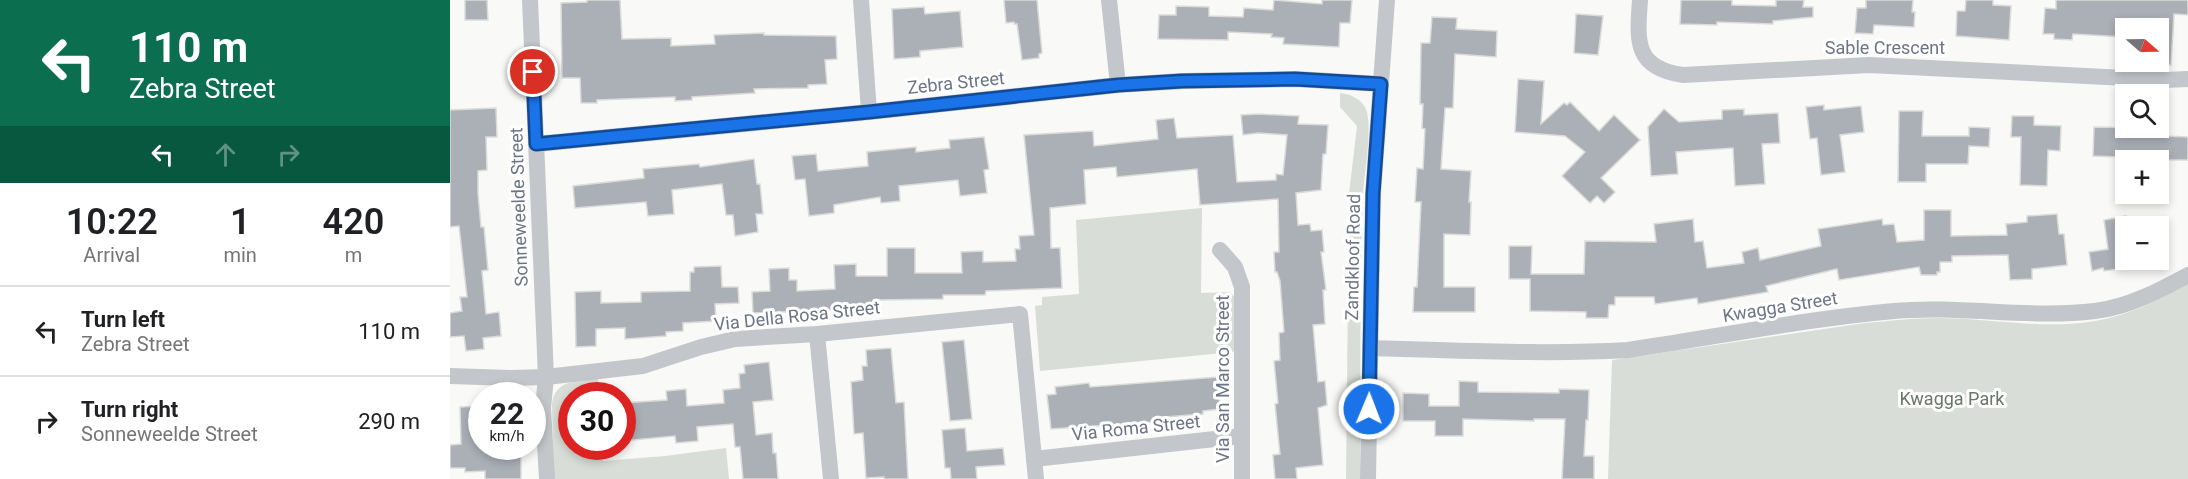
<!DOCTYPE html>
<html lang="en">
<head>
<meta charset="utf-8">
<style>
  :root { --surface:#fff; --page:#f6f6f6; --text:#202124; --muted:#757577; --line:#e0e0e0 }
  body { margin:0; font-family:Roboto,sans-serif; background:var(--page); color:var(--text); height:100vh; display:flex; flex-direction:column; font-size:22px; white-space:nowrap }
  * { box-sizing:border-box; margin:0 }
  p { font-size:20px; color:var(--muted) }
  .icon { flex:none; width:33px; height:33px; fill:none; stroke:currentColor; stroke-width:2; stroke-linecap:round; stroke-linejoin:round }
  .map { position:relative; flex:1; overflow:hidden }
  .drawer { display:flex; flex-direction:column; background:var(--surface); width:450px }
  .drawer>* { flex:none }
  .hud { background:#0b6e4f; color:#fff; overflow:hidden }
  .needle { width:39px; rotate:110deg }
  .buttons { position:absolute; left:1665px; top:18px; display:grid; gap:12px }
  .buttons a { display:grid; place-items:center; width:54px; height:54px; border-radius:0px; background:var(--surface); box-shadow:0 3px 9px #0003; font-size:30px }
  .speed { position:absolute; left:18px; top:382px; display:flex; gap:12px; font-size:30px; font-weight:700; text-align:center }
  .speed>* { display:grid; place-content:center; width:78px; height:78px; border-radius:50%; background:var(--surface); box-shadow:0 3px 9px #0003; line-height:1 }
  .speed small { font-size:15px; font-weight:400 }
  .speed .limit { border:9px solid #d22; background:#fff; color:#111 }
  .pin { position:absolute; display:grid; place-items:center; width:51px; height:51px; color:#fff; margin:-26px; border:3px solid #fff; border-radius:50%; box-shadow:0 2px 6px #0007 }
  .me { position:absolute; width:66px; margin:-33px; rotate:1deg; stroke-linejoin:round; filter:drop-shadow(0 0 4px #0008) }
  .turn { display:flex; align-items:center; gap:21px; height:126px; padding:0 30px; font-size:27px }
  .turn .icon { width:78px; height:78px; stroke-width:2.5 }
  .turn b { display:block; font-size:42px; line-height:51px }
  .lanes { display:flex; align-items:center; height:57px; padding:0 30px; background:#0003; justify-content:center; gap:30px; direction:ltr }
  .lanes .off { opacity:.35 }
  .eta { display:flex; justify-content:space-evenly; align-items:center; height:102px; text-align:center }
  .eta b { font-size:36px; font-weight:600; line-height:42px }
  ul { padding:0; list-style:none }
  li { display:flex; align-items:center; gap:18px; height:90px; padding:0 30px; border-top:2px solid var(--line) }
  li div { flex:1 }
  li b { display:block; font-size:22px }
  li em { font-style:normal }
  main { display:flex; flex:1; min-height:0 }
  .map>svg:first-child { display:block }
</style>
</head>
<body>
<main>
<section class="drawer">
<div class="hud">
<div class="turn"><svg class="icon" aria-label="left" viewBox="0 0 24 24"><path d="M17 20v-9H6M10 6l-5 5 5 5"/></svg><div><b>110 m</b>Zebra Street</div></div>
<div class="lanes"><svg class="icon" aria-label="left" viewBox="0 0 24 24"><path d="M17 20v-9H6M10 6l-5 5 5 5"/></svg><svg class="icon off" aria-label="ahead" viewBox="0 0 24 24"><path d="M12 20V5M6 11l6-6 6 6"/></svg><svg class="icon off" aria-label="right" viewBox="0 0 24 24"><path d="M7 20v-9h11M14 6l5 5-5 5"/></svg></div>
</div>
<div class="eta">
<div><b>10:22</b><p>Arrival</p></div>
<div><b>1</b><p>min</p></div>
<div><b>420</b><p>m</p></div>
</div>
<ul>
<li><svg class="icon" aria-label="left" viewBox="0 0 24 24"><path d="M17 20v-9H6M10 6l-5 5 5 5"/></svg><div><b>Turn left</b><p>Zebra Street</p></div><em>110 m</em></li>
<li><svg class="icon" aria-label="right" viewBox="0 0 24 24"><path d="M7 20v-9h11M14 6l5 5-5 5"/></svg><div><b>Turn right</b><p>Sonneweelde Street</p></div><em>290 m</em></li>
</ul>
</section>
<div class="map">
<svg width="1738" height="479" viewBox="0 0 1738 479">
  <rect width="100%" height="100%" fill="#f9f9f7"/>
  <g fill="#d8ded7">
    <path d="M890,93C900,94 912,99 916,109C923,128 914,174 913,196C909,290 911,385 910,479H896L899,194L907,126L890,107Z"/>
    <polygon points="752,208 751,293 780,292 787,300 786,346 783,352 590,371 585,306 592,305 592,297 629,294 626,220"/>
    <path d="M1738,283V479H1158L1162,360L1415,323C1439,321 1464,318 1488,318C1540,318 1594,330 1645,321C1679,315 1709,301 1738,283Z"/>
    <path d="M148,378L149,396H122V447H152L153,461L215,456L276,448L279,479H104L102,404C105,379 129,381 148,378Z"/>
  </g>
  <g fill="#abb0b7" stroke="#dbdbd9" stroke-width="1.5">
    <polygon points="15,0 37,0 38,20 15,20"/>
    <polygon points="137,0 170,0 172,39 221,38 221,46 265,44 264,35 314,33 314,35 386,36 387,59 375,60 377,84 358,85 358,88 304,89 305,93 242,97 242,100 225,101 225,97 147,100 147,103 131,103 130,78 112,78 111,3 137,2"/>
    <polygon points="554,0 587,0 592,53 589,54 589,58 572,60 567,24 564,24 564,22 556,23"/>
    <polygon points="824,0 872,4 872,0 902,0 900,23 890,23 889,47 833,44 834,38 821,37 822,34 778,32 778,40 708,39 709,15 726,15 726,6 759,7 759,16 793,17 794,8 823,10"/>
    <polygon points="1231,0 1282,0 1282,5 1326,6 1326,0 1354,0 1353,7 1363,7 1363,17 1323,21 1323,24 1267,22 1267,25 1230,24"/>
    <polygon points="1416,0 1463,0 1462,12 1465,12 1464,27 1424,25 1423,34 1405,33 1407,8 1416,8"/>
    <polygon points="1516,0 1543,0 1543,5 1561,6 1559,40 1506,36 1507,11 1515,11"/>
    <polygon points="1606,0 1738,0 1738,15 1724,14 1721,65 1708,64 1708,28 1674,28 1674,37 1623,34 1622,40 1604,39 1604,34 1593,34 1595,8 1606,9"/>
    <polygon points="474,7 475,14 510,11 513,47 470,51 470,57 444,59 442,9"/>
    <polygon points="1126,14 1153,16 1148,55 1124,53"/>
    <polygon points="982,17 1007,18 1006,29 1047,31 1046,57 1005,54 1003,108 995,108 991,169 1021,171 1019,202 1021,202 1020,235 994,234 994,287 1025,287 1025,312 963,312 964,287 967,287 971,202 965,202 967,168 973,169 975,129 972,128 973,104 970,104 971,43 980,43"/>
    <polygon points="1068,79 1094,81 1091,124 1114,103 1117,105 1120,102 1149,131 1164,115 1190,140 1151,178 1165,192 1154,203 1147,196 1140,203 1112,176 1135,152 1115,136 1065,132"/>
    <polygon points="1374,105 1374,110 1411,106 1414,132 1390,135 1395,172 1371,175 1367,138 1360,139 1356,107"/>
    <polygon points="46,108 47,137 36,137 37,170 28,171 28,193 31,227 34,227 38,270 32,271 36,314 49,312 51,336 33,338 34,349 16,351 14,336 0,337 0,313 12,311 10,297 17,297 9,226 0,227 0,110"/>
    <polygon points="1214,109 1229,122 1272,119 1272,110 1294,109 1294,115 1328,113 1330,143 1312,144 1315,184 1285,186 1283,148 1226,152 1228,174 1201,176 1198,127"/>
    <polygon points="1449,111 1473,111 1472,136 1519,136 1519,127 1540,128 1539,147 1519,146 1518,164 1476,164 1476,182 1448,182"/>
    <polygon points="809,114 849,116 848,124 878,125 876,154 873,154 871,190 846,193 848,225 860,224 861,231 872,230 874,252 871,252 876,290 873,290 875,324 863,325 868,382 875,381 877,405 868,408 873,465 846,468 847,479 825,479 823,455 830,454 825,404 828,403 824,361 830,360 829,333 834,332 830,281 827,272 825,272 824,252 829,252 828,199 750,205 747,169 667,177 666,167 634,170 636,204 600,208 601,248 610,248 612,288 536,291 535,295 493,295 493,299 426,300 426,304 408,305 408,309 303,313 302,292 320,291 319,269 339,268 339,280 347,280 347,291 385,289 384,265 406,264 406,276 437,276 437,248 465,248 465,273 512,273 511,252 533,251 533,262 566,261 565,249 570,249 569,236 584,235 574,135 643,131 644,146 708,139 706,120 724,118 727,138 783,135 787,182 826,180 826,174 833,175 837,135 808,133 793,135 791,115"/>
    <polygon points="1562,116 1584,116 1584,125 1611,126 1610,151 1598,150 1597,186 1570,185 1571,137 1561,137"/>
    <polygon points="1644,127 1694,128 1694,135 1738,137 1738,160 1668,160 1668,157 1643,156"/>
    <polygon points="534,137 539,169 534,170 537,193 510,196 508,180 449,186 450,201 431,203 430,197 384,205 384,213 359,216 355,179 345,180 342,156 366,154 368,171 418,166 417,152 466,147 466,152 500,148 499,140"/>
    <polygon points="304,159 307,184 310,184 313,214 306,214 308,232 285,236 283,215 276,215 272,184 222,190 224,214 198,216 196,202 125,208 123,186 194,178 193,169 249,164 250,167"/>
    <polygon points="1474,210 1501,210 1501,236 1557,235 1556,224 1577,222 1577,216 1607,214 1609,234 1614,234 1617,265 1582,269 1582,279 1560,280 1558,255 1502,256 1502,262 1490,262 1490,272 1487,272 1487,275 1471,275 1469,267 1389,280 1387,269 1316,286 1318,292 1248,304 1247,298 1205,304 1204,297 1165,297 1165,305 1159,305 1158,318 1136,318 1136,312 1080,311 1080,279 1059,279 1059,246 1082,246 1081,274 1134,274 1135,241 1206,242 1204,224 1243,219 1245,242 1253,241 1257,268 1294,263 1292,252 1308,248 1310,260 1371,246 1368,229 1432,219 1433,225 1444,224 1447,242 1474,240"/>
    <polygon points="1676,216 1676,268 1654,271 1653,268 1642,271 1639,252 1658,249 1654,220"/>
    <polygon points="271,266 272,287 288,287 289,303 265,304 266,321 233,323 233,331 216,332 216,336 175,339 175,328 146,329 146,346 126,347 125,292 151,291 151,303 191,302 191,292 240,291 240,272 244,272 244,267"/>
    <polygon points="514,340 522,419 500,421 492,342"/>
    <polygon points="441,348 446,403 454,402 458,479 434,479 434,477 416,478 413,433 404,434 401,382 413,380 412,366 417,366 416,350"/>
    <polygon points="319,362 323,400 303,402 306,435 322,433 323,453 326,453 328,479 293,479 290,447 285,447 283,424 247,427 248,441 226,443 225,436 172,441 172,403 217,400 216,391 236,389 237,406 274,403 273,390 290,388 289,374 295,373 294,365"/>
    <polygon points="768,377 770,409 753,411 753,414 703,418 703,422 601,429 597,395 606,394 605,387 639,383 640,387"/>
    <polygon points="1009,381 1028,382 1028,392 1109,393 1109,389 1139,390 1138,420 1136,420 1134,456 1144,456 1144,479 1112,479 1115,419 1084,419 1084,421 1013,419 1013,436 985,436 985,421 953,421 953,393 979,394 979,406 1009,406"/>
    <polygon points="32,406 32,447 71,447 71,479 35,479 35,471 15,472 15,468 0,468 0,445 11,444 10,407"/>
    <polygon points="515,428 517,451 553,448 555,465 526,467 527,479 501,479 500,468 495,468 492,430"/>
  </g>
  <g fill="none" stroke-linecap="round" stroke-linejoin="round">
    <g stroke="#c3c6ca" stroke-width="16">
      <polyline points="80,0 96,377 93,408 97,479"/>
      <polyline points="411,0 419,112"/>
      <polyline points="659,0 668,85"/>
      <path d="M1190,0C1187,41 1184,68 1233,75L1419,65L1715,80L1738,79"/>
      <polyline points="86,144 419,112 668,85 732,81 845,79 931,84"/>
      <polyline points="770,250 785,267 792,287 792,479"/>
      <polyline points="367,334 381,479"/>
      <path d="M920,348C1006,350 1092,355 1178,350C1266,337 1355,319 1444,311C1511,305 1578,319 1645,311C1678,307 1709,291 1738,275"/>
      <polyline points="0,376 61,378 96,377 193,366 251,347 285,339 367,334 570,314 586,479"/>
      <polyline points="584,459 792,436"/>
      <polyline points="918,479 923,194 937,0"/>
    </g>
  </g>
  <g fill="none" stroke-linecap="round" stroke-linejoin="round">
    <g stroke="#114b97" stroke-width="15">
      <polyline id="route" points="83,72 86,144 419,112 668,85 732,81 845,79 931,84 923,194 919,409"/>
    </g>
    <use href="#route" stroke="#1a73e8" stroke-width="10"/>
  </g>
  <g text-anchor="middle" stroke-width="6" stroke-linejoin="round" paint-order="stroke">
    <g font-size="18" fill="#6c7585" stroke="#fff">
      <text x="1435" y="54">Sable Crescent</text>
      <text transform="translate(506 83) rotate(-6)" y="6">Zebra Street</text>
      <text transform="translate(69 207) rotate(-92)" y="6">Sonneweelde Street</text>
      <text transform="translate(903 257) rotate(-89)" y="6">Zandkloof Road</text>
      <text transform="translate(1330 307) rotate(-9)" y="6">Kwagga Street</text>
      <text transform="translate(347 316) rotate(-6)" y="6">Via Della Rosa Street</text>
      <text transform="translate(773 379) rotate(-90)" y="6">Via San Marco Street</text>
      <text transform="translate(686 428) rotate(-6)" y="6">Via Roma Street</text>
    </g>
    <g font-size="18" fill="#667866" stroke="#fff">
      <text x="1502" y="405">Kwagga Park</text>
    </g>
  </g>
</svg>
<div class="buttons">
<a><svg class="needle" viewBox="-14 -14 28 28"><path d="M0-13l5 13h-10z" fill="#e53935"/><path d="M0 13l5-13h-10z" fill="#757577"/></svg></a>
<a><svg class="icon" aria-label="search" viewBox="0 0 24 24"><circle cx="10" cy="10" r="6"/><path d="M15 15l6 6"/></svg></a>
<a>+</a>
<a>−</a>
</div>
<div class="speed"><div>22<small>km/h</small></div><div class="limit">30</div></div>
<div class="pin" style="left:83px;top:72px;background:#d93025"><svg class="icon" aria-label="arrive" viewBox="0 0 24 24"><path d="M6 21V4h12l-3 4 3 4H6"/></svg></div>
<svg class="me" style="left:919px;top:409px" viewBox="-20 -20 40 40"><circle r="17" fill="#1a73e8" stroke="#fff" stroke-width="3"/><path d="M0-11L8 9 0 5-8 9z" fill="#fff"/></svg>
</div>
</main>
</body>
</html>
